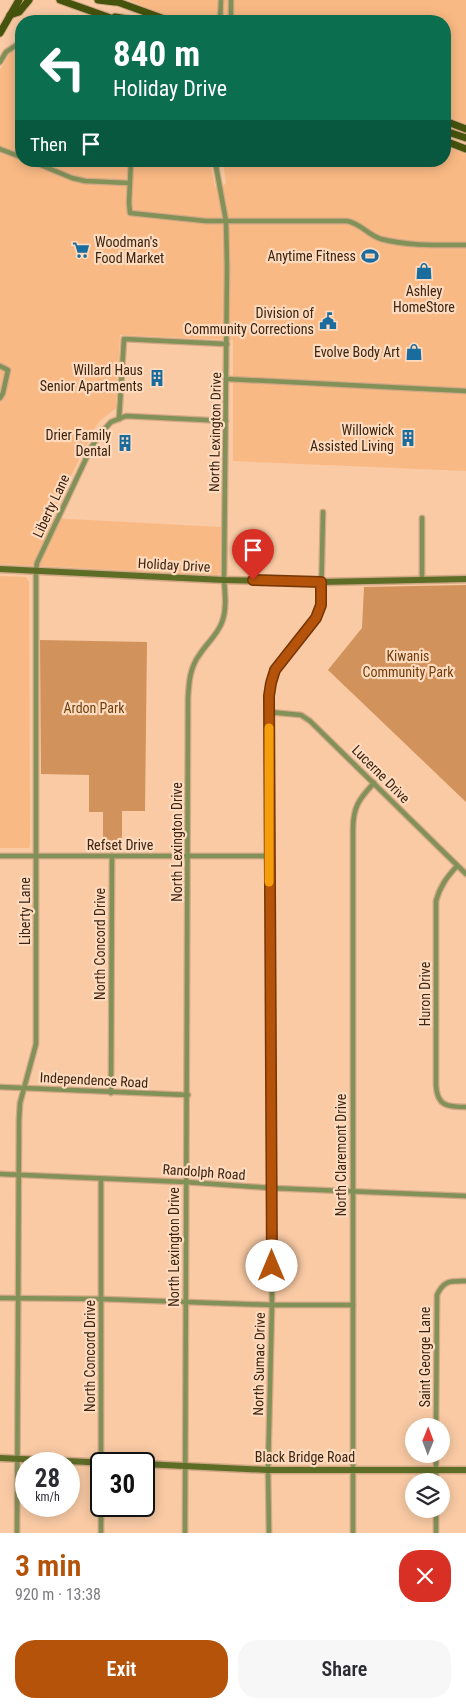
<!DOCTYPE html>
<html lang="en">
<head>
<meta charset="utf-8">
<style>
  :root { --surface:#fff; --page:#f7f7f7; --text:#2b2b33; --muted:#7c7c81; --accent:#b45309 }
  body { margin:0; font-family:"Roboto Condensed",sans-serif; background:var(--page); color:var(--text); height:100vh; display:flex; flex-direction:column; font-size:19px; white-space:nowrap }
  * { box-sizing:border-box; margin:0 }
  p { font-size:16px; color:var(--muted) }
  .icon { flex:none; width:28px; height:28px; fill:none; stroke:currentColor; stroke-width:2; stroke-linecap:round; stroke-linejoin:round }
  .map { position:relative; height:1533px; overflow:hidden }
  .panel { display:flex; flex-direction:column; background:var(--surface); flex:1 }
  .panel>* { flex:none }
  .guide { position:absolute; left:15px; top:15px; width:436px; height:152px; border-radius:20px; box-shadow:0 2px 12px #0003; background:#0b6e4f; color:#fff; overflow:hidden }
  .needle { width:32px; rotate:1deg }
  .buttons { position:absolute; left:405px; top:1418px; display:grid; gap:10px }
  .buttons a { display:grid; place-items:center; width:45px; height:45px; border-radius:50%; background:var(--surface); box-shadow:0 2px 12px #0003; font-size:25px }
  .speed { position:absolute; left:15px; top:1452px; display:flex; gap:10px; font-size:25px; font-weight:700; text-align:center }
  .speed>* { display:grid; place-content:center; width:65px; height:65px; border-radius:50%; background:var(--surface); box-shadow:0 2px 12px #0003; line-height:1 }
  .speed small { font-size:12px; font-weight:400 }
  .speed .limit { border:2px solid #111; border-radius:8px; background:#fff; color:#111 }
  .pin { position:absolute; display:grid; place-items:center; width:42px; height:42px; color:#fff; margin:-51px -21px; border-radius:50% 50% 50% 0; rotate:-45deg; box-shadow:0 0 5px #0007 }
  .pin .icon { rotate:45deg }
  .me { position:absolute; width:55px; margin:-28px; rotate:0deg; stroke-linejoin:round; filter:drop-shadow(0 0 4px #0008) }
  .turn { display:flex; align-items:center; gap:18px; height:105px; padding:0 15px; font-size:22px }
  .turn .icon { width:65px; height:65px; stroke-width:2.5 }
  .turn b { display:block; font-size:35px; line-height:42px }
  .then { display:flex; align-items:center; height:48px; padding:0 15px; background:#0003; gap:10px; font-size:19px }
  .round { display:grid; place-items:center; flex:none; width:52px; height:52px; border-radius:20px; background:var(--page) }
  .summary { display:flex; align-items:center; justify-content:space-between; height:85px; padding:0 15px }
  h1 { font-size:30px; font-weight:600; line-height:38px; color:var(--accent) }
  .primary-button { display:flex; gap:10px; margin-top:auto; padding:10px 15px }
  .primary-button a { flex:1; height:58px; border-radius:20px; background:var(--accent); color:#fff; font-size:20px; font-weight:600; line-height:58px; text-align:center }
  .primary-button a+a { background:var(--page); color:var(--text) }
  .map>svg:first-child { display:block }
</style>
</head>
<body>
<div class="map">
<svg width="466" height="1533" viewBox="0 0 466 1533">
  <rect width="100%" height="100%" fill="#f9caa4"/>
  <g fill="#f9b984">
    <polygon points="129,0 466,0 466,124 445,116 445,21 184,21 154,11"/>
    <polygon points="21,46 21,161 210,161 215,187 226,184 223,161 445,161 445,146 466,154 466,471 233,461 233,340 120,335 116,408 101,420 96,426 50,518 221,527 220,572 218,575 215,575 0,564 0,70 10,53"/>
    <polygon points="0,576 26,577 29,582 30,845 29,848 0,848"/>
  </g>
  <g fill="#d2925b">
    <polygon points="466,585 466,802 328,670 362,628 364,587"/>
    <polygon points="40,640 147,642 145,811 122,811 122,849 103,849 103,812 89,812 89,775 41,774"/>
  </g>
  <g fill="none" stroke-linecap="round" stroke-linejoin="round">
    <g stroke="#d3a987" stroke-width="7">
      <g id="street">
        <polyline points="220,21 221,0"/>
        <polyline points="231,21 231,0"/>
        <polyline points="0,62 6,52 21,42"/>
        <polyline points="0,149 21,157"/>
        <polyline points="31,161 72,178 85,181 129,183"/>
        <path d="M131,161L129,203L130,213L206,221H347C360,223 368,235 381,239C408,246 438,245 466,245"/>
        <polyline points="0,366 8,370 3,393 0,398"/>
        <polyline points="227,379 466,391"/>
        <polyline points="119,419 124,339 227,344"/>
        <polyline points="422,518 422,580"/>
        <polyline points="269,712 301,715 310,721 466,874"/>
        <polyline points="0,856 269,856"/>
        <path d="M457,866C447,877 440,886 436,901V1085C437,1106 447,1107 466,1107"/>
        <polyline points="0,1087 188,1095"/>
        <polyline points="111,1093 112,856"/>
        <polyline points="0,1174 185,1182 271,1188 466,1196"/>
        <polyline points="101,1179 101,1533"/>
        <polyline points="0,1298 101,1299 272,1305 353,1305"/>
        <path d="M436,1426L437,1295C444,1280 450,1281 466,1281"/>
        <polyline points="436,1481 436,1454"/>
        <polyline points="17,1533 19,1120 20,1103 36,1044 36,570 37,563 91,448 100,434 111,422 126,416 226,421"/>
        <path d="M185,1533L188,698C189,681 190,667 200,654C207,643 218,634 222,622C227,609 225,593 224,580L227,266L226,221L215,161"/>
        <path d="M269,1533L268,1470L272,1305L269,696C270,687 271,677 275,669C289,646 312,631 321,605L323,512"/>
        <path d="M353,1533V829C353,807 359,799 374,783"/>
        <polyline points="436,1533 436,1509"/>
      </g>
    </g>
    <g stroke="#d3a987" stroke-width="9">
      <g id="secondary">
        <polyline points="0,569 224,580 321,582 466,579"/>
        <polyline points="0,1458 132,1464"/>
        <polyline points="144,1464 268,1470 466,1470"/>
      </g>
    </g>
    <g stroke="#d3a987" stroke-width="9">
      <g id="primary">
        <polyline points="60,0 119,21"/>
        <polyline points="98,0 115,2"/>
        <polyline points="112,0 170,21"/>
        <polyline points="10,15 19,12 29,0"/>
        <polyline points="115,17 140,21"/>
        <polyline points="0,33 19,0"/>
        <polyline points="445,121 466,129"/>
        <polyline points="445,131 466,138"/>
        <polyline points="445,141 466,149"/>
      </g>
    </g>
    <use href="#street" stroke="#829158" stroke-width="4.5"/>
    <use href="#secondary" stroke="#5e6d26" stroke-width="6"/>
    <use href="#primary" stroke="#45530d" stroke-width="7"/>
  </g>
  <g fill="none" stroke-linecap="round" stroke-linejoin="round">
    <g stroke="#753606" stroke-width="12">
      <polyline id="route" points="253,580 321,582 321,605 316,618 275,670 271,683 269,696 272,1266"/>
    </g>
    <use href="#route" stroke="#b45309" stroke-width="9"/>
    <polyline stroke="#f59e0b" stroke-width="9" points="269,728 269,882"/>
  </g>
  <defs>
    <g id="supermarket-bare" transform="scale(1.35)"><path d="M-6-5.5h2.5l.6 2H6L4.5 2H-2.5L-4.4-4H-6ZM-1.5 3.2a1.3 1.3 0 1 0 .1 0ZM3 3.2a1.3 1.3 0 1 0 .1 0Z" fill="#196d9e" stroke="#fedabe" stroke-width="2.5" paint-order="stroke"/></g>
    <g id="stadium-bare" transform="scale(1.35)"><path d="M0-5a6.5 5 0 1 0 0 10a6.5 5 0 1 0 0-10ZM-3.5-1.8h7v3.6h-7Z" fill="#196d9e" stroke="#fedabe" stroke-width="2.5" paint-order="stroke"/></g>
    <g id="shop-bare" transform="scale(1.35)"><path d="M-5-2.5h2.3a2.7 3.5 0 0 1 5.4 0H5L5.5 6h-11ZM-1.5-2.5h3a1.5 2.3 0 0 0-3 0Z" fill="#196d9e" stroke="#fedabe" stroke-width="2.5" paint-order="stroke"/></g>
    <g id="civic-bare" transform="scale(1.35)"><path d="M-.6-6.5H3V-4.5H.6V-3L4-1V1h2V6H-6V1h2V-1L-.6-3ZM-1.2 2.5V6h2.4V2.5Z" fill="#196d9e" stroke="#fedabe" stroke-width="2.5" paint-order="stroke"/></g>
    <g id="building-bare" transform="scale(1.35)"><path d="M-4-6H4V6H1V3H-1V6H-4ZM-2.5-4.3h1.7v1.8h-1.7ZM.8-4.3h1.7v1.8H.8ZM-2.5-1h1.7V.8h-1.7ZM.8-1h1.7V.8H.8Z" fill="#196d9e" stroke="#fedabe" stroke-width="2.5" paint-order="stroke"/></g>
  </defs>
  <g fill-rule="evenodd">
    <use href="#supermarket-bare" x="81" y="250"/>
    <use href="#stadium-bare" x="370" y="256"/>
    <use href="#shop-bare" x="424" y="271"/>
    <use href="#civic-bare" x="328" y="321"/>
    <use href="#shop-bare" x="414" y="352"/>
    <use href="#building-bare" x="157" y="378"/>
    <use href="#building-bare" x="408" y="438"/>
    <use href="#building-bare" x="125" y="443"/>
  </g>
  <g text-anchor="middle" stroke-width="4.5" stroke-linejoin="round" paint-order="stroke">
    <g font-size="14" fill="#3b2511" stroke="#fedabe" text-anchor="end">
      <text x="95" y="247" text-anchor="start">Woodman's<tspan x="95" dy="16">Food Market</tspan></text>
      <text x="356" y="261">Anytime Fitness</text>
      <text x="424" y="296" text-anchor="middle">Ashley<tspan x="424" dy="16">HomeStore</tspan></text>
      <text x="314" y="318">Division of<tspan x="314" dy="16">Community Corrections</tspan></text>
      <text x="400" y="357">Evolve Body Art</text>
      <text x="143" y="375">Willard Haus<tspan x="143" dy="16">Senior Apartments</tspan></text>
      <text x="394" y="435">Willowick<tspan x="394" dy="16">Assisted Living</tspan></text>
      <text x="111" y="440">Drier Family<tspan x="111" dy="16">Dental</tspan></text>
    </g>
    <g font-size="14" fill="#3b2511" stroke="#fedabe">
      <text transform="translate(215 432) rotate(-89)" y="5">North Lexington Drive</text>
      <text transform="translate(51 506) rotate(-65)" y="5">Liberty Lane</text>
      <text transform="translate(174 565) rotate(3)" y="5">Holiday Drive</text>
      <text transform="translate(381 774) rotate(45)" y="5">Lucerne Drive</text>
      <text transform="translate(177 842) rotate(-90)" y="5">North Lexington Drive</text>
      <text x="120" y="850">Refset Drive</text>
      <text transform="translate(25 911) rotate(-90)" y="5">Liberty Lane</text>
      <text transform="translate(100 944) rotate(-90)" y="5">North Concord Drive</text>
      <text transform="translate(425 994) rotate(-90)" y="5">Huron Drive</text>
      <text transform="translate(94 1080) rotate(3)" y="5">Independence Road</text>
      <text transform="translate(341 1155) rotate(-90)" y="5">North Claremont Drive</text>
      <text transform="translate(204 1172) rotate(4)" y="5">Randolph Road</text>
      <text transform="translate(174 1247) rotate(-90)" y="5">North Lexington Drive</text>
      <text transform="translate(90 1356) rotate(-90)" y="5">North Concord Drive</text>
      <text transform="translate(425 1357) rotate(-90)" y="5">Saint George Lane</text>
      <text transform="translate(259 1364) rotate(-89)" y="5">North Sumac Drive</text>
      <text x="305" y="1462">Black Bridge Road</text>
    </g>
    <g font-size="14" fill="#703f0e" stroke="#fedabe">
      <text x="408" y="661">Kiwanis<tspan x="408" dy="16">Community Park</tspan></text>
      <text x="94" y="713">Ardon Park</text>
    </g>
  </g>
</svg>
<div class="buttons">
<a><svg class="needle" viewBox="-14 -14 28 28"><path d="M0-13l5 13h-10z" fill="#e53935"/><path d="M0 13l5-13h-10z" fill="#7c7c81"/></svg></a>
<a><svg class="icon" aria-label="layers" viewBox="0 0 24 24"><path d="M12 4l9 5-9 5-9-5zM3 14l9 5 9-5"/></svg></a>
</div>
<div class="speed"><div>28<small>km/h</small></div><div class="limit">30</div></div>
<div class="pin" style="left:253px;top:580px;background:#d93025"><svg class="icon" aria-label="arrive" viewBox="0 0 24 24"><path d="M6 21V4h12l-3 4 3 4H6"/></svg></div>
<svg class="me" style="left:272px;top:1266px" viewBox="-20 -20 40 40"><circle r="19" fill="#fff"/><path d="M0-13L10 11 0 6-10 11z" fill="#b45309"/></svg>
<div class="guide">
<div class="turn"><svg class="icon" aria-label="left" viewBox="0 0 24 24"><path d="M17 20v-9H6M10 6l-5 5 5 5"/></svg><div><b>840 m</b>Holiday Drive</div></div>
<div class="then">Then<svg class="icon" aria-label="arrive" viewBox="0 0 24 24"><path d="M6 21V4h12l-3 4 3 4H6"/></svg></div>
</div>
</div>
<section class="panel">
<div class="summary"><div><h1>3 min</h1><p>920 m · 13:38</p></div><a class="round" style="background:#d93025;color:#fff"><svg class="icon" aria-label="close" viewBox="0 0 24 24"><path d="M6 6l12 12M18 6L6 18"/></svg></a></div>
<div class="primary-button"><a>Exit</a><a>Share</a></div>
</section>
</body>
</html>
